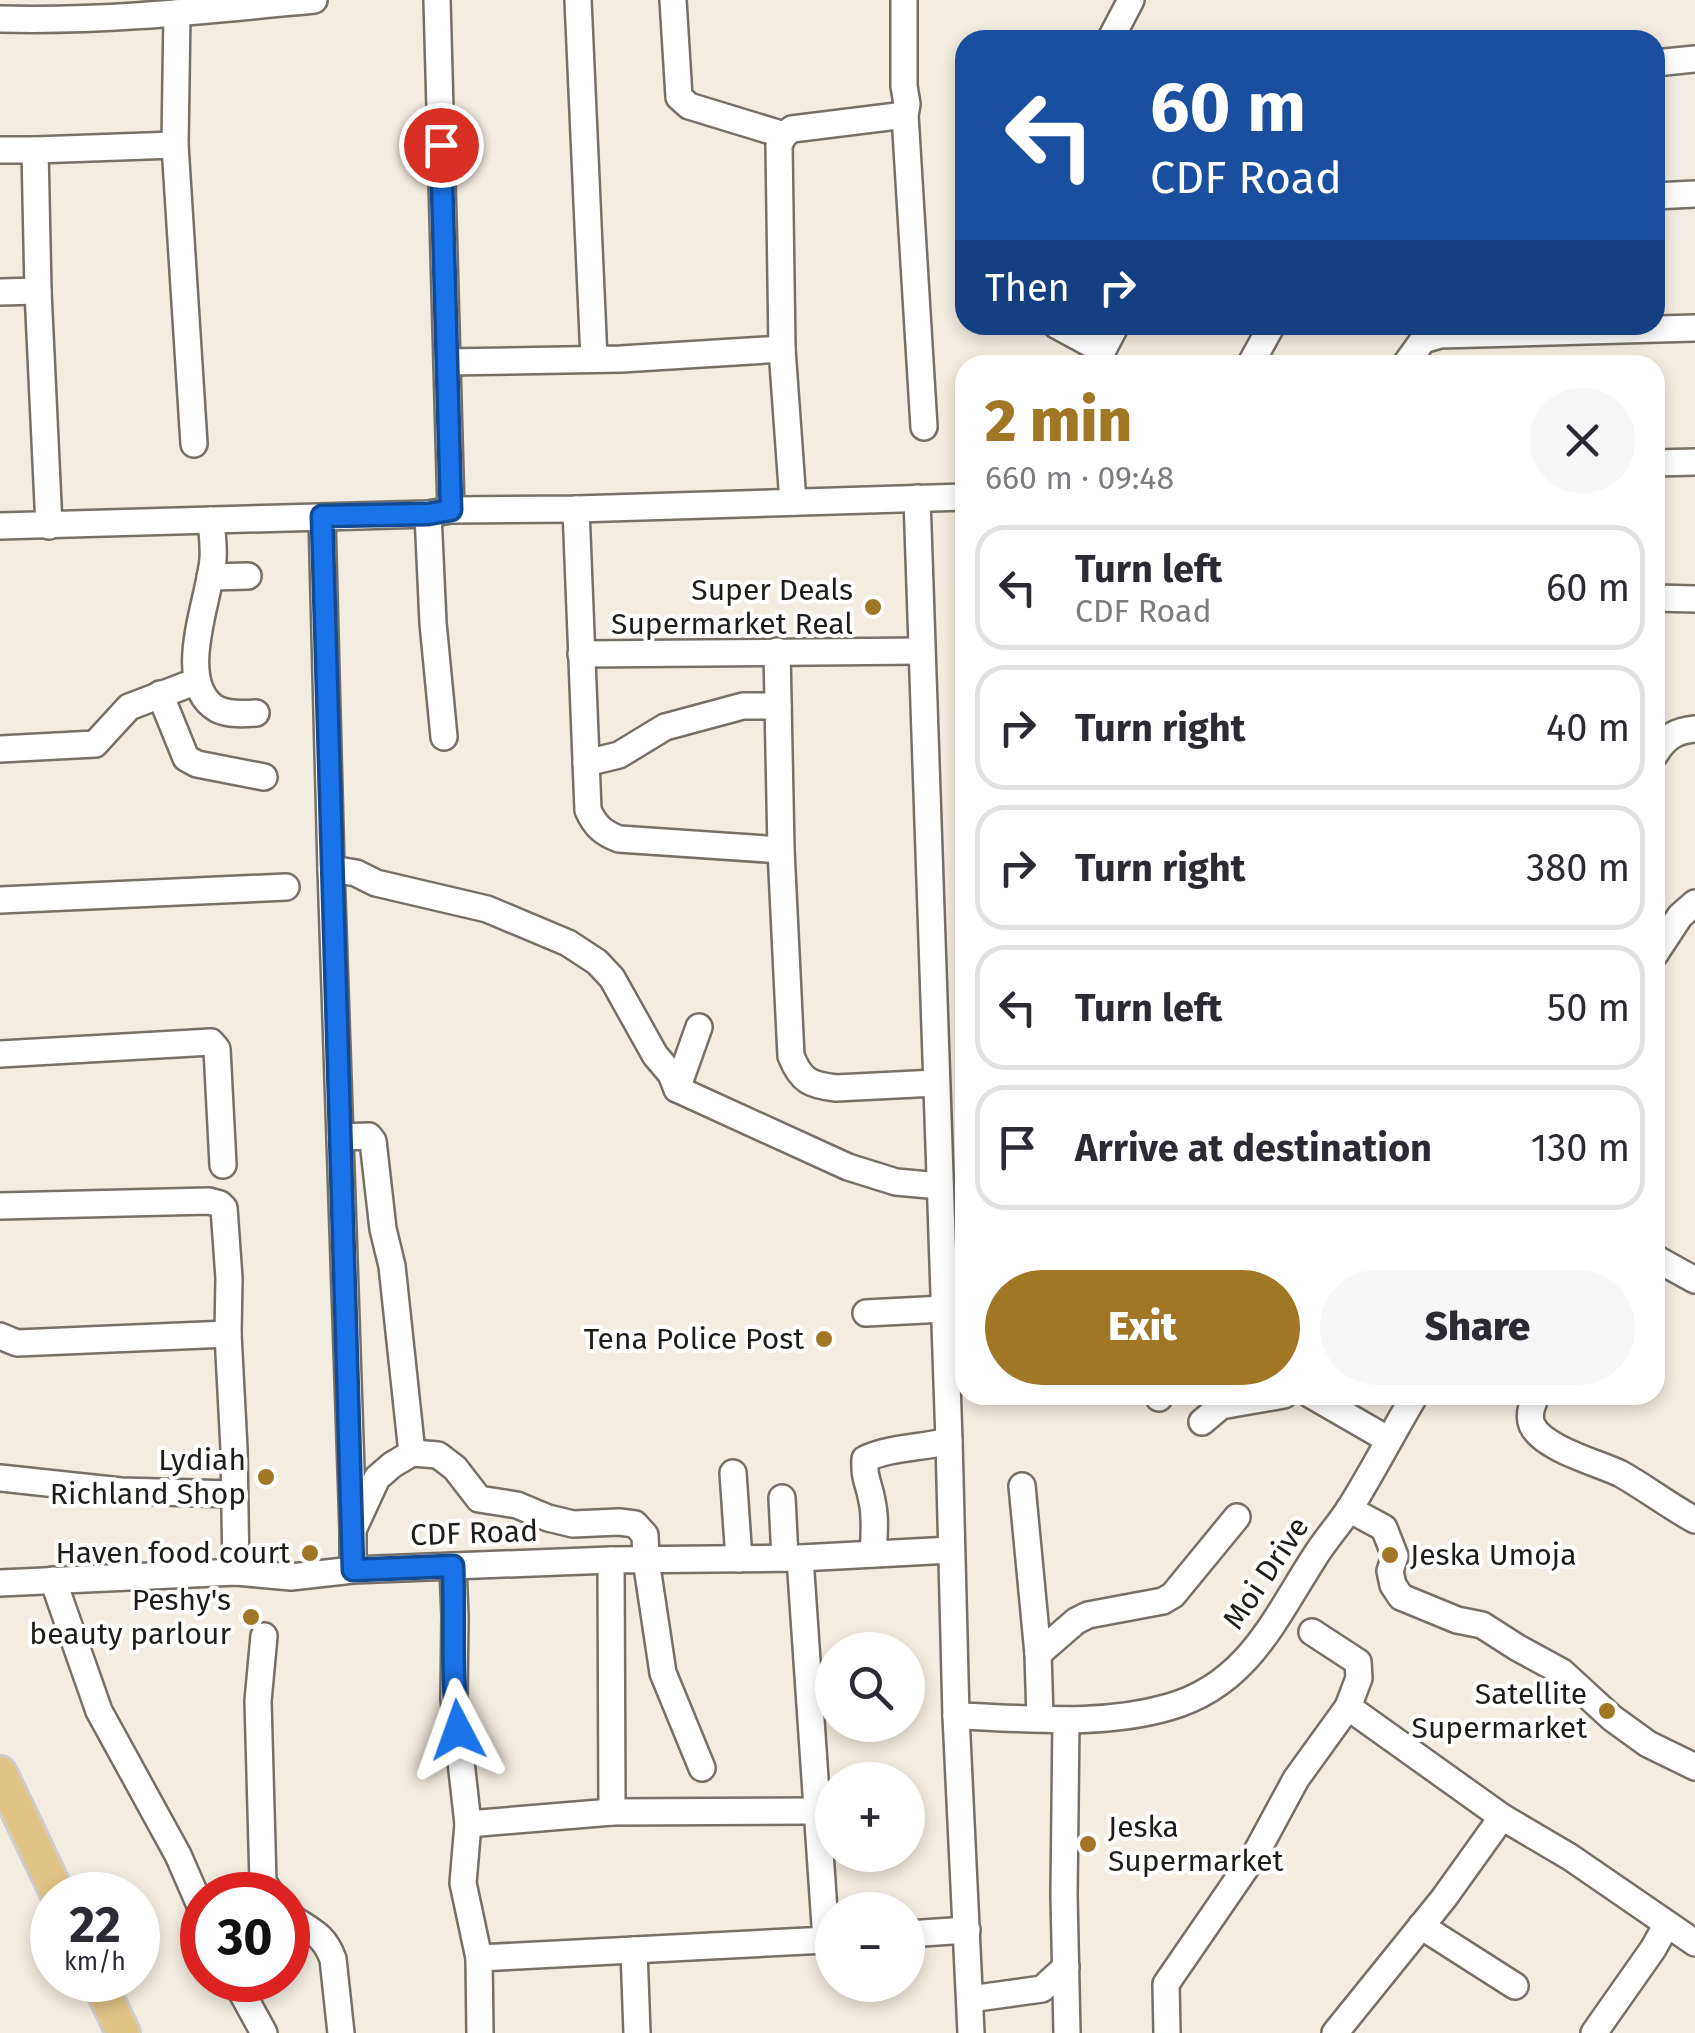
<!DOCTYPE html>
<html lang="en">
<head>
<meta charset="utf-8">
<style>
  :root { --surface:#fff; --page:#f7f7f7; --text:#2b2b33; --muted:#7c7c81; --line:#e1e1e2; --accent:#a17726 }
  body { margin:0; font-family:"Fira Sans",sans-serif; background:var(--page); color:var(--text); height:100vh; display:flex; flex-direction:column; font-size:38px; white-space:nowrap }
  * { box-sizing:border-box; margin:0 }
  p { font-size:32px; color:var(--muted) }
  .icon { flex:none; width:55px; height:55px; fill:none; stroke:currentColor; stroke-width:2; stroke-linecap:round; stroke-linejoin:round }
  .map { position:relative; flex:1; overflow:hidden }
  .drawer { position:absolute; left:955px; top:355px; width:710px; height:1050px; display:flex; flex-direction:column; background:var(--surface); border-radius:30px; box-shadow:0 5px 15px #0003 }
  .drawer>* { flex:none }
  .banner { position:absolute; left:955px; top:30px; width:710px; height:305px; border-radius:30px; box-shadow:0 5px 15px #0003; background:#1a4fa0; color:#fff; overflow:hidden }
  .tools { position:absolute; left:815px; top:1632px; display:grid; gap:20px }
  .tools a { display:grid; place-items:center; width:110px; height:110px; border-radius:50%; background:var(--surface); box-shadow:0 5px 15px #0003; font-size:50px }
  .speed { position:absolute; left:30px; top:1872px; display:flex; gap:20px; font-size:50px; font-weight:700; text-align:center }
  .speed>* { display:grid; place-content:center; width:130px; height:130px; border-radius:50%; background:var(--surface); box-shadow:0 5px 15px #0003; line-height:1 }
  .speed small { font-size:25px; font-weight:400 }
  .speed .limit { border:15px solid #d22; background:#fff; color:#111 }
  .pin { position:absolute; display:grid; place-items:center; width:85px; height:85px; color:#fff; margin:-42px; border:5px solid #fff; border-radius:50%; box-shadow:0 2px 10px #0007 }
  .me { position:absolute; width:110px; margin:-55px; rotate:356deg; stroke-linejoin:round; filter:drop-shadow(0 0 8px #0008) }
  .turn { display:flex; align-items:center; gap:35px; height:210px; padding:0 30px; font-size:45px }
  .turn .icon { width:130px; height:130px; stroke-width:2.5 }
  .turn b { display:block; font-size:70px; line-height:85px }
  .then { display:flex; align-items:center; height:95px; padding:0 30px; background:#0003; gap:20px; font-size:38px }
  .round { display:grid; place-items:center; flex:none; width:105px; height:105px; border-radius:52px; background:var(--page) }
  .summary { display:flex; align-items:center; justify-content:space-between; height:170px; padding:0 30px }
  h1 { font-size:60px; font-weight:800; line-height:75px; color:var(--accent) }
  .cta { display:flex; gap:20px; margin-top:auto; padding:20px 30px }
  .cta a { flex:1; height:115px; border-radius:60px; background:var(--accent); color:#fff; font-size:40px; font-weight:800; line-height:115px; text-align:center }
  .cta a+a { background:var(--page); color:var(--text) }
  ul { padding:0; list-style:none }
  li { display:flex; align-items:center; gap:30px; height:125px; margin:0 20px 15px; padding:0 10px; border:5px solid var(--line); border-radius:30px }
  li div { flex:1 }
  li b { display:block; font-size:38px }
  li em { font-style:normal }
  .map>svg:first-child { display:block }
</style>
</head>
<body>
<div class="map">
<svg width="1695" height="2033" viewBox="0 0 1695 2033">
  <rect width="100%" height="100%" fill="#f3ece0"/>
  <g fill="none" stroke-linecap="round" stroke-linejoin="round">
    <g stroke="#767066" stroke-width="30">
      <g id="minor">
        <polyline points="437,0 451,510"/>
        <polyline points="578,0 594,359"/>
        <polyline points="673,0 679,97 689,106 784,135"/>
        <polyline points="904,0 904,86 907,104 905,115 924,427"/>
        <polyline points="177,13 175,145 194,444"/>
        <path d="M0,19C105,22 210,10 314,0"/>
        <polyline points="1110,40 1131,0"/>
        <polyline points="1655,63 1695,59"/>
        <polyline points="0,150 35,150"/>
        <polyline points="1655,196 1695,194"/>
        <polyline points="0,292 38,291"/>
        <polyline points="1056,325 1102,350"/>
        <polyline points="447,362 621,359 782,349"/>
        <polyline points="1095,365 1116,325"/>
        <polyline points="1250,365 1272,325"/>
        <polyline points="1405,365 1423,340 1440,335 1695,328"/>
        <polyline points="1655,463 1695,462"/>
        <polyline points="917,498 949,1441 956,1716 971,2033"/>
        <polyline points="793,502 782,349 779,145 784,135 792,129 905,115"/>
        <path d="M576,509L588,810C595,826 603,833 619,839L781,850"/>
        <polyline points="428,514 433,623 444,737"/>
        <polyline points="322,517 331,869 353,1530"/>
        <path d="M211,520C212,533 214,547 213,559C210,599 173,683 217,709C229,715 244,714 256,713"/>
        <polyline points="0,526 428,514 451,510 576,509 965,497"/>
        <polyline points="49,526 38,291 35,150 175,145"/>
        <polyline points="210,577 248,576"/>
        <polyline points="1655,598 1695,599"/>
        <path d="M777,651L781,850L791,1056C801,1081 810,1085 836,1088L936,1083"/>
        <polyline points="581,654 921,651"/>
        <polyline points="160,694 186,758 197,764 264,777"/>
        <polyline points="0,749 95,744 129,707 197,681"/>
        <path d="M1655,754C1666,737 1675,731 1695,729"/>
        <polyline points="586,763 619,755 665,727 743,706 778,706"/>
        <polyline points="331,869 356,873 376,883 487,909 568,943 597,962 612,978 655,1055 671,1074 677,1089 848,1167 896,1182 940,1186"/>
        <polyline points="0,900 286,887"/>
        <polyline points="1655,954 1680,916 1695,903"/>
        <polyline points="0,1054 211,1042 217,1049 223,1165"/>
        <polyline points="677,1089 699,1027"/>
        <polyline points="340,1137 369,1136 373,1141 383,1229 392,1266 412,1453"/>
        <polyline points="0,1206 209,1201 220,1204 224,1208 229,1278 228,1334 234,1449 236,1572"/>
        <polyline points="1655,1258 1695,1280"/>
        <polyline points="866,1313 944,1309"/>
        <polyline points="0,1336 17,1343 228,1334"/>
        <polyline points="1311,1395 1389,1440"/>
        <path d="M1537,1395C1532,1404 1528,1415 1532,1425C1543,1449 1599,1463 1621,1474C1646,1488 1669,1506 1695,1520"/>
        <polyline points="1159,1398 1160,1395"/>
        <polyline points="1202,1422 1221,1406 1284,1395"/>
        <polyline points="733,1473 739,1559"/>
        <polyline points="0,1478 121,1491 234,1494"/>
        <polyline points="1022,1486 1038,1654 1040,1718"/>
        <polyline points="782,1498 785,1558"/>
        <polyline points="1349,1509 1384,1528 1395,1556 1390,1571 1393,1585 1401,1597 1457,1620 1482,1625 1518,1648 1562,1672 1612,1718 1648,1744 1695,1767"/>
        <path d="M873,1554C874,1537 876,1518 872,1501C869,1482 864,1481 865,1459C891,1447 921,1448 949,1441"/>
        <polyline points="611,1560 612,1812"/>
        <polyline points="453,1566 455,1617 454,1699 468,1824 463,1883 479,1958 480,2033"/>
        <polyline points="353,1570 353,1530 377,1478 392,1465 412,1453 438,1455 455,1468 479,1499 517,1505 548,1518 573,1524 619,1522 635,1524 645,1535 646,1560 663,1673 702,1768"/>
        <polyline points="53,1580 99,1711 178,1855 202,1910"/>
        <polyline points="0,1583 236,1572 291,1577 353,1570 453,1566 611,1560 800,1558 951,1550"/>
        <polyline points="1312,1632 1358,1662 1359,1678 1348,1707 1502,1817 1570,1857 1695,1943"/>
        <polyline points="264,1636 258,1701 263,1882 272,1895"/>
        <polyline points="1038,1654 1076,1621 1088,1615 1163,1601 1173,1595 1237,1517"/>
        <path d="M956,1716C1026,1718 1100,1727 1169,1707C1247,1685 1274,1620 1314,1558C1325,1540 1339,1525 1350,1508C1373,1471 1393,1432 1415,1395"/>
        <polyline points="1066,1720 1064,1895 1067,2033"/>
        <polyline points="468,1824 612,1812 818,1811"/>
        <path d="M288,1915C309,1931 323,1932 333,1959L341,2033"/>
        <polyline points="1421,1926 1515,1986"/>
        <polyline points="908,1934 967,1930"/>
        <polyline points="634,1950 637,2033"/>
        <polyline points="479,1958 826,1940 800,1558"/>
        <polyline points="235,1980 264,2033"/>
        <polyline points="970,1999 1042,1989 1066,1967"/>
        <polyline points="1167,2033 1166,1984 1256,1853 1296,1779 1348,1707"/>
        <polyline points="1335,2033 1444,1898 1502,1817"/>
        <polyline points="1594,2033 1653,1949 1667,1924"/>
      </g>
    </g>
    <g stroke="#cecdcc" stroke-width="38">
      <g id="major">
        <polyline points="0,1773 58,1895"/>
        <polyline points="98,1980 123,2033"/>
      </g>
    </g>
    <use href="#minor" stroke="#fff" stroke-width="25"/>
    <use href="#major" stroke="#e2c386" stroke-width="32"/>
  </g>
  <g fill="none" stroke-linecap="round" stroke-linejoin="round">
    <g stroke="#114b97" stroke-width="25">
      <path id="route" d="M441,145L451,510L428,514L322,516L353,1570L453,1566C455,1620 451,1676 458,1730"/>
    </g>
    <use href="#route" stroke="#1a73e8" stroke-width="18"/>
  </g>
  <g fill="#a17726" stroke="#fff" stroke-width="4">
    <circle cx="873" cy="607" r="10"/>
    <circle cx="824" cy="1339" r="10"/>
    <circle cx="266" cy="1477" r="10"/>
    <circle cx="310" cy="1553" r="10"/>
    <circle cx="1390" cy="1555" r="10"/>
    <circle cx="251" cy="1617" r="10"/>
    <circle cx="1607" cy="1711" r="10"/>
    <circle cx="1088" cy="1844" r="10"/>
  </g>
  <g text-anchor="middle" stroke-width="8" stroke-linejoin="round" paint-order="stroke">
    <g font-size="30" fill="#1f1d19" stroke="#fff" text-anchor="end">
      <text x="853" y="600">Super Deals<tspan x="853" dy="34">Supermarket Real</tspan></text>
      <text x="804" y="1349">Tena Police Post</text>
      <text x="246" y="1470">Lydiah<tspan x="246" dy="34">Richland Shop</tspan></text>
      <text x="290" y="1563">Haven food court</text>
      <text x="1410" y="1565" text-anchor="start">Jeska Umoja</text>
      <text x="231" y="1610">Peshy's<tspan x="231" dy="34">beauty parlour</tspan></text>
      <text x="1587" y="1704">Satellite<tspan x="1587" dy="34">Supermarket</tspan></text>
      <text x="1108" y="1837" text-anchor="start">Jeska<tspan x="1108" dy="34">Supermarket</tspan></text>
    </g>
    <g font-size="30" fill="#1f1d19" stroke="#fff">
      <text transform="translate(474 1533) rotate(-2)" y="10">CDF Road</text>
      <text transform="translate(1266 1573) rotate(-56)" y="10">Moi Drive</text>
    </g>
  </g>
</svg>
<div class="tools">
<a><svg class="icon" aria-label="search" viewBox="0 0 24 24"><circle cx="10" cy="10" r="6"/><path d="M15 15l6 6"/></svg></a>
<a>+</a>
<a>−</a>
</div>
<div class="speed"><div>22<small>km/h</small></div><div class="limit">30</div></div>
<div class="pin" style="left:441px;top:145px;background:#d93025"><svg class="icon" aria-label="arrive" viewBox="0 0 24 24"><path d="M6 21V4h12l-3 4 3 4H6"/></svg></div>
<svg class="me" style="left:458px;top:1730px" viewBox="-20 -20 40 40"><path d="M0-17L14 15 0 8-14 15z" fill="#1a73e8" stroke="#fff" stroke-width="4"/></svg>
<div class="banner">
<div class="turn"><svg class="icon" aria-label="left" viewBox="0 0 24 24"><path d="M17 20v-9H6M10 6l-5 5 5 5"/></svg><div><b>60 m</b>CDF Road</div></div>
<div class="then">Then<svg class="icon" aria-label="right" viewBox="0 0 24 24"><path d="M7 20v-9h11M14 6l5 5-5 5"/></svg></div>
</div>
<section class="drawer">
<div class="summary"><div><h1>2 min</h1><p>660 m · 09:48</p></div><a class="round"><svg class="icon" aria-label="close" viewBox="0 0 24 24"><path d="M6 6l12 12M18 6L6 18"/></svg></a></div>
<ul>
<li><svg class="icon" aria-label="left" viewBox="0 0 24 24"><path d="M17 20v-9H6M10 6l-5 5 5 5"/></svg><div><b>Turn left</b><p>CDF Road</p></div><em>60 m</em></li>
<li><svg class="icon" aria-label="right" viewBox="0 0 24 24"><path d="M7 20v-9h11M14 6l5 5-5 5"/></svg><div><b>Turn right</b></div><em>40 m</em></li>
<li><svg class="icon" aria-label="right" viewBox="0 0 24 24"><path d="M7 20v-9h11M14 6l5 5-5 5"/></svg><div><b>Turn right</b></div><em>380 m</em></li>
<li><svg class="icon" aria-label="left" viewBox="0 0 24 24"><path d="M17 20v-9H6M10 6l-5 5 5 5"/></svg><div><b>Turn left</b></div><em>50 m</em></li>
<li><svg class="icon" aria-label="arrive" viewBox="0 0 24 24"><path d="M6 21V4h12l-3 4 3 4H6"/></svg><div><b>Arrive at destination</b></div><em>130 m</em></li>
</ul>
<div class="cta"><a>Exit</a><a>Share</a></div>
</section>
</div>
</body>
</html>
